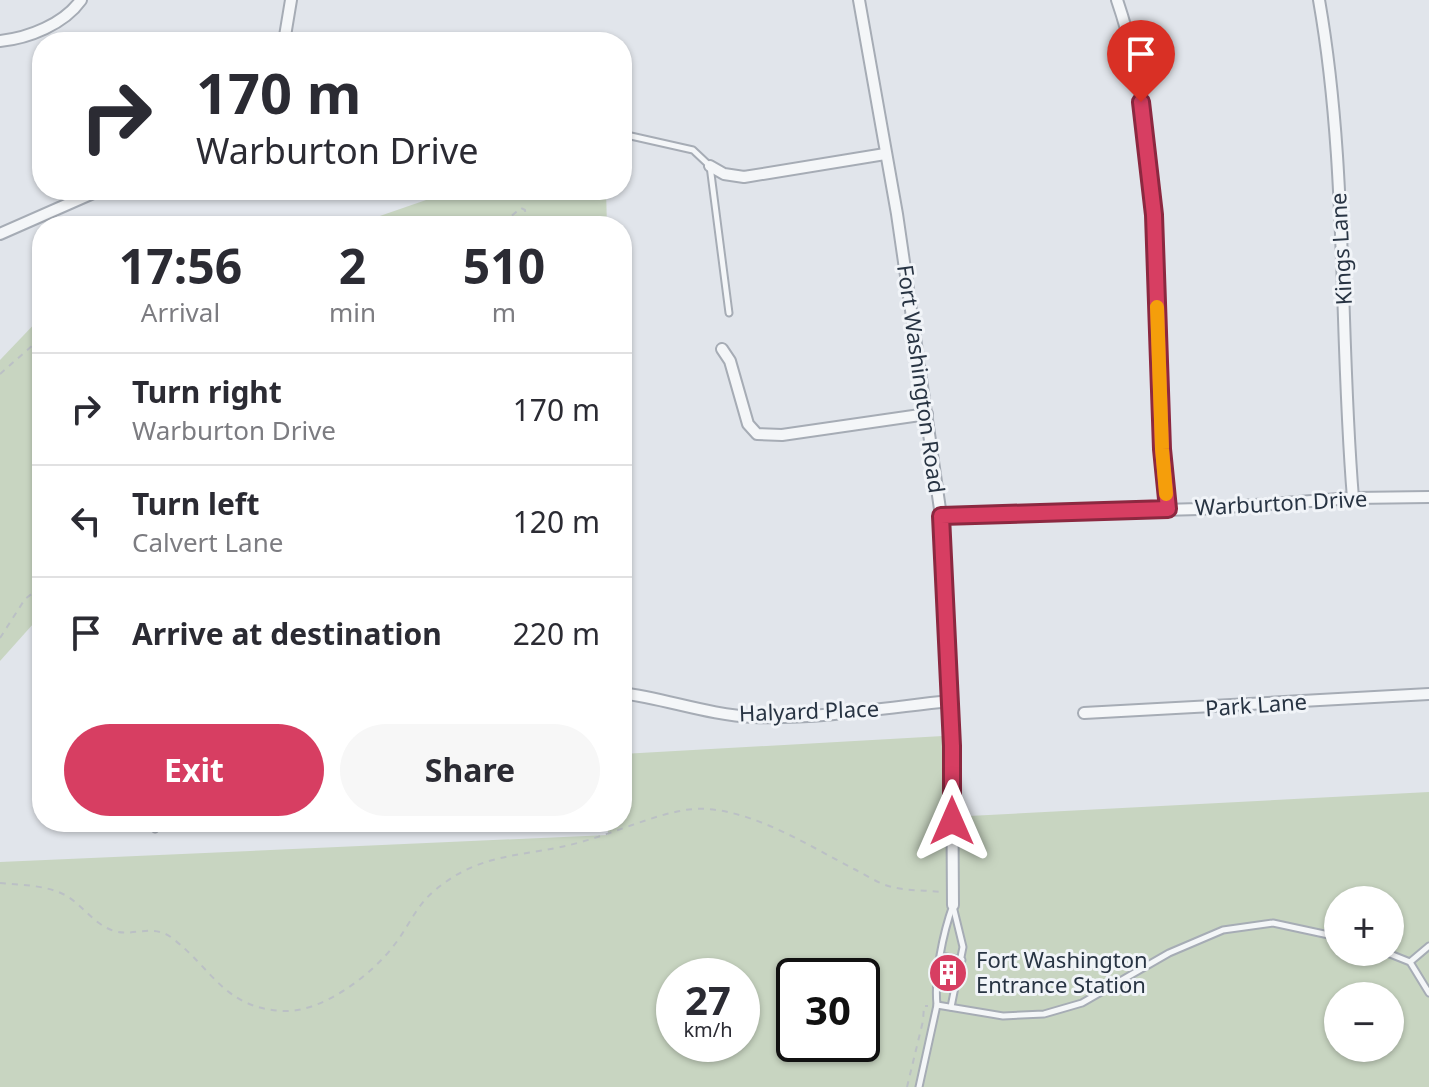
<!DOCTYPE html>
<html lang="en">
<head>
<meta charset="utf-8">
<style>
  :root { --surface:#fff; --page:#f7f7f7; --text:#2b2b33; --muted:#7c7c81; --line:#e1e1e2; --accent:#d73e62 }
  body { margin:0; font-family:"Noto Sans",sans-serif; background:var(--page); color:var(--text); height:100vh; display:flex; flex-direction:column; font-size:30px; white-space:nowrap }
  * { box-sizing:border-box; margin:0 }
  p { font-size:26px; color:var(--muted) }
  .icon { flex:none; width:44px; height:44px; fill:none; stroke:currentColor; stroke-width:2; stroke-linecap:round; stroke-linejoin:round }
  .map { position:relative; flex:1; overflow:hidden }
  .drawer { position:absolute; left:32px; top:216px; width:600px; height:616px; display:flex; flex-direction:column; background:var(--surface); border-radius:32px; box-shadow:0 2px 6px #0004 }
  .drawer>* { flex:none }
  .hud { position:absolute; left:32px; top:32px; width:600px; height:168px; border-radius:32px; box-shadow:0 2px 6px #0004; background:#fff; color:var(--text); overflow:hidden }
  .tools { position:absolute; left:1324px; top:886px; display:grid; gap:16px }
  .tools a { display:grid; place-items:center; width:80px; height:80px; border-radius:50%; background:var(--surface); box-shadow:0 2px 6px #0004; font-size:40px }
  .speed { position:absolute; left:656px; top:958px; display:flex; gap:16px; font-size:40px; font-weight:700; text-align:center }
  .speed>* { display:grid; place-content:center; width:104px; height:104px; border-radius:50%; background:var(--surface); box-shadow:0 2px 6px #0004; line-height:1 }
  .speed small { font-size:20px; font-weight:400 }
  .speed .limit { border:4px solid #111; border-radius:12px; background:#fff; color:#111 }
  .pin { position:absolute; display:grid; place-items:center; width:68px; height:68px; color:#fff; margin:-82px -34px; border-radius:50% 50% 50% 0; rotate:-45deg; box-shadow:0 0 8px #0007 }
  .pin .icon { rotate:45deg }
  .me { position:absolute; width:88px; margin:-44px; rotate:0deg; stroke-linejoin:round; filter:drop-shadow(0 0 6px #0008) }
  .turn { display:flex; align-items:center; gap:28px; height:168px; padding:0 32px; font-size:36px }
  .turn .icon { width:104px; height:104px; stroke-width:2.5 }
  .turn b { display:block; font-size:56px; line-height:68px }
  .eta { display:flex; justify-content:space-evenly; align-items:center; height:136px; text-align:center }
  .eta b { font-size:48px; font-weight:700; line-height:56px }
  .cta { display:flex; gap:16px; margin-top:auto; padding:16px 32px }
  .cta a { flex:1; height:92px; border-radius:48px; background:var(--accent); color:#fff; font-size:32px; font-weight:700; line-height:92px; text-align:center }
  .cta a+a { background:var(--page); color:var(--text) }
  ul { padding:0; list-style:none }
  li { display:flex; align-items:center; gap:24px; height:112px; padding:0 32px; border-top:2px solid var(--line) }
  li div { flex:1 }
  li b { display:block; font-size:30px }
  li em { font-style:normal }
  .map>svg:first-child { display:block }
</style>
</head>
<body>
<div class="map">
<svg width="1429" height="1087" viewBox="0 0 1429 1087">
  <rect width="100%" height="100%" fill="#e1e5eb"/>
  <g fill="#c8d5c1" fill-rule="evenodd">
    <polygon points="455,190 606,190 607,226 275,226 374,218"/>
    <polygon points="42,316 42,614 0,661 0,360"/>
    <path d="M943,736L949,817L1429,792V1087H0V862L608,835V822H622V754ZM1338,900H1390V952H1338ZM674,976H742V1044H674ZM794,976H862V1044H794ZM1338,996H1390V1048H1338Z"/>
  </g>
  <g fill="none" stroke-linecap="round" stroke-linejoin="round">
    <g stroke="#a6acb5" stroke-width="9">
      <g id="service">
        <polyline points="622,134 693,150 710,166 729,313"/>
        <polyline points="154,822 155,829"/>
        <polyline points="1385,952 1410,962 1429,993"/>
        <polyline points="941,956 962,960"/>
        <polyline points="1410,962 1429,946"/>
        <polyline points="937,1005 1003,1016 1044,1014 1082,1003 1169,953 1223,930 1273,923 1338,937"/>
        <polyline points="951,1007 963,947 953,906"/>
        <path d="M919,1087L937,1005C934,976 943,933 953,905"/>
      </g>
    </g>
    <g stroke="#a6acb5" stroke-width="14">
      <g id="minor">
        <polyline points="859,0 897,214 941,516 952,746 953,905"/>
        <path d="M1117,0C1145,81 1156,191 1158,277C1159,354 1155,432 1168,509"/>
        <path d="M1319,0C1348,164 1339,332 1353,498"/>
        <path d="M0,41C29,38 64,24 81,0"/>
        <polyline points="284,42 291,0"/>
        <polyline points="710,166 724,174 744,177 885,154"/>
        <polyline points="0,234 100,190"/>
        <polyline points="722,349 730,361 748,424 757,434 782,435 927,414"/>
        <polyline points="941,516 1199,509 1353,498 1429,497"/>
        <path d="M622,693C667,699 709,715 754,717C819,719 885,708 949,701"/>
        <polyline points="1084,713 1429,694"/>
      </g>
    </g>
    <g stroke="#bbc0c5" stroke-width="2" stroke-dasharray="6 6" stroke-linecap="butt">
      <polyline points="507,226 510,217 521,208 525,210 526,218 520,226"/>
      <polyline points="0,374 42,337"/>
      <polyline points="0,638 25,599 42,586"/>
      <path d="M0,883C21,885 46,885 65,895C83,905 93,924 114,931C133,937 153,923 172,938C213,969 224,1009 285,1011C323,1012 373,974 395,944C409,926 416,906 434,891C482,850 525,858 581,842C615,833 650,816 685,810C740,801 807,845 854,869C866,875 879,884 892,887C907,891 924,890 940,892"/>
      <polyline points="907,1087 923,1021 924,1006 928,1006"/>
    </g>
    <use href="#service" stroke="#f4f6f8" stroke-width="5"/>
    <use href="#minor" stroke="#f4f6f8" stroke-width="10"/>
  </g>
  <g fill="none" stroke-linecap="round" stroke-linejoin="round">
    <g stroke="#8c2840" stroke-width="20">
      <polyline id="route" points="952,821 952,746 941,516 1168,509 1162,449 1154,215 1141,102"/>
    </g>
    <use href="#route" stroke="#d73e62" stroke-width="14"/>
    <polyline stroke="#f59e0b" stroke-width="14" points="1157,307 1162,449 1166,494"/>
  </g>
  <defs>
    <g id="building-disc" transform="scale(2)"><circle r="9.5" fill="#d73e62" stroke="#f1f4f8"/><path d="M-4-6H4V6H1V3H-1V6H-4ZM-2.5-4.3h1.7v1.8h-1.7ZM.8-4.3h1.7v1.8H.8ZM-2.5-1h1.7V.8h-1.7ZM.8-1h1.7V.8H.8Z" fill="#fff"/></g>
  </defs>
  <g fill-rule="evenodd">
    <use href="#building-disc" x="948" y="973"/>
  </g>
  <g text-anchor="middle" stroke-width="6" stroke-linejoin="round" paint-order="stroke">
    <g font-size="22" fill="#283443" stroke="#f1f4f8">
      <text transform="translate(1341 249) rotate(-93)" y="8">Kings Lane</text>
      <text transform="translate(921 379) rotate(82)" y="8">Fort Washington Road</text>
      <text transform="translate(1281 503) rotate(-3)" y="8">Warburton Drive</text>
      <text transform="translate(1256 705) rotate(-4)" y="8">Park Lane</text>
      <text transform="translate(809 711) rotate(-2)" y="8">Halyard Place</text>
    </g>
    <g font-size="22" fill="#283443" stroke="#f1f4f8" text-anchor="start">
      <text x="976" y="968">Fort Washington<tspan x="976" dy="25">Entrance Station</tspan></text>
    </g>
  </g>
</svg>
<div class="tools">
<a>+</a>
<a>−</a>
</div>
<div class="speed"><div>27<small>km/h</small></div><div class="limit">30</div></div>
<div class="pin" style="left:1141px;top:102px;background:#d93025"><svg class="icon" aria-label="arrive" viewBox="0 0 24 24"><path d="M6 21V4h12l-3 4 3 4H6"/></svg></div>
<svg class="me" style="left:952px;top:821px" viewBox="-20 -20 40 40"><path d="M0-17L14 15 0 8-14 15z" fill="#d73e62" stroke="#fff" stroke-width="4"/></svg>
<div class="hud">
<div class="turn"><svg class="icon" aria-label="right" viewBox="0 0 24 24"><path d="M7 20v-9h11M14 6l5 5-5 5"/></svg><div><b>170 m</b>Warburton Drive</div></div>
</div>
<section class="drawer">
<div class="eta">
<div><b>17:56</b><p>Arrival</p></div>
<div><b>2</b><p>min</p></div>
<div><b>510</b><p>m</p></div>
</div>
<ul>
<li><svg class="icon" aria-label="right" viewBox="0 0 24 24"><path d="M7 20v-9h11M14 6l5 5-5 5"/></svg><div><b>Turn right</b><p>Warburton Drive</p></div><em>170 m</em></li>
<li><svg class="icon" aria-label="left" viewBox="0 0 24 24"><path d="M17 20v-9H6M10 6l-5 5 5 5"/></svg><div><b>Turn left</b><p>Calvert Lane</p></div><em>120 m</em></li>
<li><svg class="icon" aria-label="arrive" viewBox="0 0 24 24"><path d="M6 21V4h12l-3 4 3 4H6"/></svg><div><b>Arrive at destination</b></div><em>220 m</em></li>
</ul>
<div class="cta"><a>Exit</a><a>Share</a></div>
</section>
</div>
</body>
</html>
